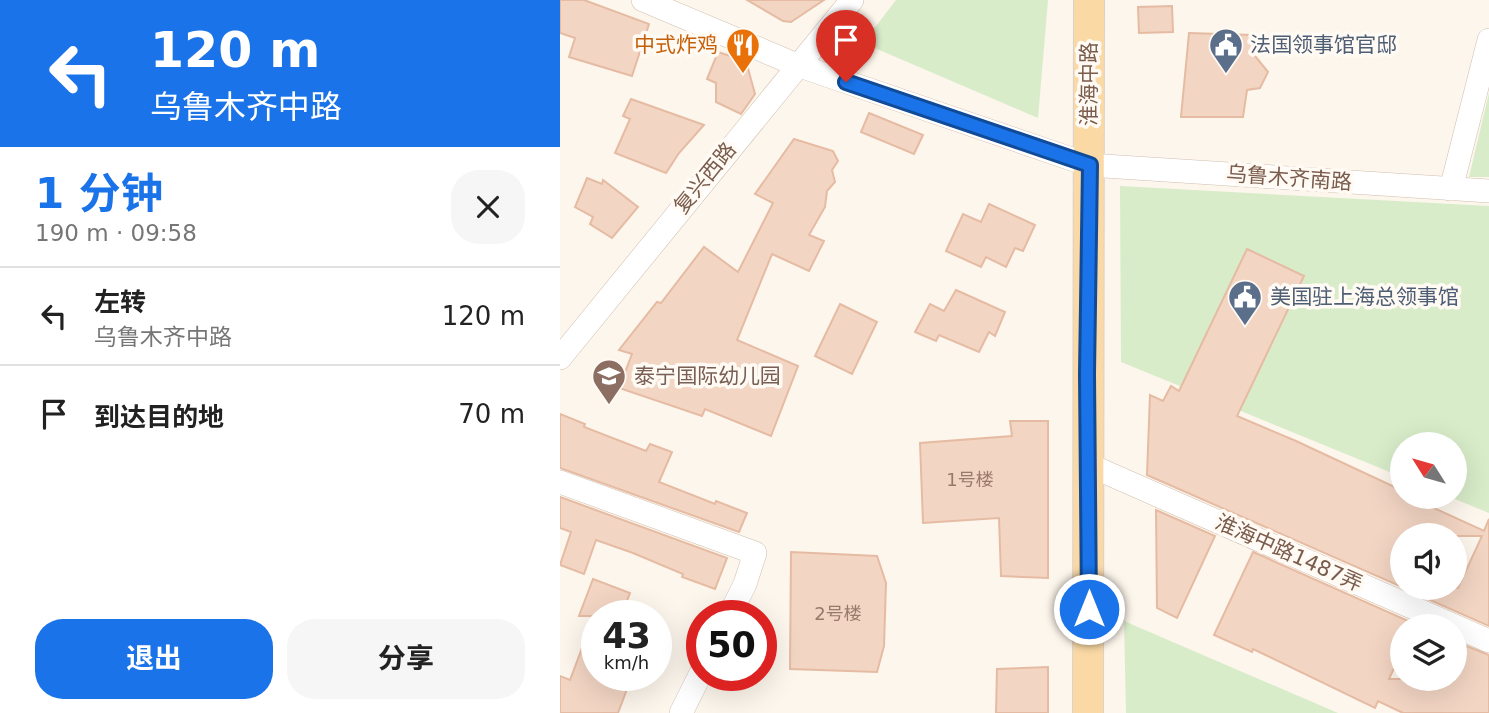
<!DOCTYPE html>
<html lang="zh">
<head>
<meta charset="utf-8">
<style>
  :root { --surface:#fff; --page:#f6f6f6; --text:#222; --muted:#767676; --line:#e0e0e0; --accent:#1a73e8 }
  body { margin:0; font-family:"DejaVu Sans","Noto Sans SC",sans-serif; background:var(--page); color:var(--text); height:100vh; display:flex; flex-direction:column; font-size:26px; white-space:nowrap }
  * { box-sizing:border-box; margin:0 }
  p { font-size:23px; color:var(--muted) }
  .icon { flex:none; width:38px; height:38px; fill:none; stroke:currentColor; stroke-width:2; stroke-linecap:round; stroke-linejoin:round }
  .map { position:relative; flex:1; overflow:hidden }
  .side { display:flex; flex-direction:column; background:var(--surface); width:560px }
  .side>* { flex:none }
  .banner { background:#1a73e8; color:#fff; overflow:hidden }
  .needle { width:46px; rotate:307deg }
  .tools { position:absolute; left:830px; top:432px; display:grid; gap:14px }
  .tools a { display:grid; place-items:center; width:77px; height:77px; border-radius:50%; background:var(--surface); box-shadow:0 7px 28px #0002; font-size:35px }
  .speed { position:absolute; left:21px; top:600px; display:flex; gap:14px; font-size:35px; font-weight:700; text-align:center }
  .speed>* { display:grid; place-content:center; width:91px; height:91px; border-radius:50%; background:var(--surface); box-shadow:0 7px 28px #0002; line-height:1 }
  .speed small { font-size:18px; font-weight:400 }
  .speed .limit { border:10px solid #d22; background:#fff; color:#111 }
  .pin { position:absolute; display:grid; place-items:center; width:60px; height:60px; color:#fff; margin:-72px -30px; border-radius:50% 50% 50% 0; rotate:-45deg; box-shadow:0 0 7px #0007 }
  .pin .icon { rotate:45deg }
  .me { position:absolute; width:77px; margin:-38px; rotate:0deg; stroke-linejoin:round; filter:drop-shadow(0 0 5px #0008) }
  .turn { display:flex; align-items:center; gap:24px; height:147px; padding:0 35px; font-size:32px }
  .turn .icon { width:91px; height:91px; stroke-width:2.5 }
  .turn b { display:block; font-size:49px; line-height:60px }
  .round { display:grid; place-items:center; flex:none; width:74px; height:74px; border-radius:28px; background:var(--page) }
  .headline { display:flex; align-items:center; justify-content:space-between; height:119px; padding:0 35px }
  h1 { font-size:42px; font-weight:700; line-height:52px; color:var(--accent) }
  .primary-button { display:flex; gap:14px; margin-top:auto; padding:14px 35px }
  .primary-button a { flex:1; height:80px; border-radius:28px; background:var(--accent); color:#fff; font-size:28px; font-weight:700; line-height:80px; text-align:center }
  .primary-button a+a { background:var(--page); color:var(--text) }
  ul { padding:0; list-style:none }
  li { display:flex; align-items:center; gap:21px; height:98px; padding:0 35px; border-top:2px solid var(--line) }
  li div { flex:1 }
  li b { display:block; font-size:26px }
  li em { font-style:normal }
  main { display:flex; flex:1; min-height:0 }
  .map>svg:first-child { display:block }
</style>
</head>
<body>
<main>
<section class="side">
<div class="banner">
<div class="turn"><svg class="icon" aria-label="left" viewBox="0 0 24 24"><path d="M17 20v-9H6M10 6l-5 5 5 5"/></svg><div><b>120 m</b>乌鲁木齐中路</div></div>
</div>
<div class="headline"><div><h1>1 分钟</h1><p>190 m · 09:58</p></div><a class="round"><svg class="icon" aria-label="close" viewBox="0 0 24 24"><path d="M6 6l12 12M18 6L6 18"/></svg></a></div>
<ul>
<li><svg class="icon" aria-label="left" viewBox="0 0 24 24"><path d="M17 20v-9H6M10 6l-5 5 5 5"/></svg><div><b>左转</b><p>乌鲁木齐中路</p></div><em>120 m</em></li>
<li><svg class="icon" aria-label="arrive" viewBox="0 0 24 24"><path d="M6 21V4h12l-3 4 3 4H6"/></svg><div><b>到达目的地</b></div><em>70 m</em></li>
</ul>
<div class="primary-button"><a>退出</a><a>分享</a></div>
</section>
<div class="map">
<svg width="929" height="713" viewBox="0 0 929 713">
  <rect width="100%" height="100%" fill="#fdf6ec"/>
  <g fill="#d8ecc9">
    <polygon points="336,0 488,0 478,118 303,43"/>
    <polygon points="929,93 929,177 909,177"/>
    <polygon points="560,186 929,206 929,513 890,497 894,497 894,444 842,444 842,477 561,362"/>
    <polygon points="564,621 778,713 566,713"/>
  </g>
  <g fill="#f3d5c3" stroke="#e6bba3" stroke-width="2">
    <polygon points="0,0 24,0 89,24 72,76 9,57 15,38 0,33"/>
    <polygon points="187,0 264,0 231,22 223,21"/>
    <polygon points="612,6 613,32 579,33 578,7"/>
    <polygon points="629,33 692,35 695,56 708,72 700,88 687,90 683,117 621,117"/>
    <polygon points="158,52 186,61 195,94 181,114 156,102 156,83 147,79"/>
    <polygon points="71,99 144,125 119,153 106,173 55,153 70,119 63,116"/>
    <polygon points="309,113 363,135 354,154 301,132"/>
    <polygon points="234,139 273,151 278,161 272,170 275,182 267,191 265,207 249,235 264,241 249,271 212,254 177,340 238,366 211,436 145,409 142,416 59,388 72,354 59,350 97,302 101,303 144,247 178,272 213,203 195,194"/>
    <polygon points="27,178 42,184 43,180 78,207 52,238 30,224 33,217 15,207"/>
    <polygon points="429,204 475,225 463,251 455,248 446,267 426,257 421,267 386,251 403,214 421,222"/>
    <polygon points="687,249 744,276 677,416 736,441 841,490 842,497 850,497 924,531 929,519 929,626 843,588 898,588 922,536 842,536 842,587 587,475 590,395 603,401 611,386 619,391"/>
    <polygon points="396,290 445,312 435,336 429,332 419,352 379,335 376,341 355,332 370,304 384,311"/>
    <polygon points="280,304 317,322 292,374 255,356"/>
    <polygon points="0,414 25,424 24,427 86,451 90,444 112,452 99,482 155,504 156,501 187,513 179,532 0,468"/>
    <polygon points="450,421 488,421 488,578 441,576 439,518 363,523 360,443 452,436"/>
    <polygon points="0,497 167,558 155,589 122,577 123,574 73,553 36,540 24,574 0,565 11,532 0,528"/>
    <polygon points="596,510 655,536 617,618 597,608"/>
    <polygon points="231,552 317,556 326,583 324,646 317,672 230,669"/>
    <polygon points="693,552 855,624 853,626 842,626 842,651 829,679 894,679 894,641 929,655 929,713 843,713 818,701 815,708 693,649 692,652 654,635"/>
    <polygon points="33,579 70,593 61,616 37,616 37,676 55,676 70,681 58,713 0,713 0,676 10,680 34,616 19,616"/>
    <polygon points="488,667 488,713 436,713 437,669"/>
  </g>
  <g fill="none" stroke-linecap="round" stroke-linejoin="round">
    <g stroke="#d1beb0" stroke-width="24">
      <g id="minor">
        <polyline points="83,0 237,65 529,165 929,191"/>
        <polyline points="891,189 929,40"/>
        <polyline points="0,358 292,0"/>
        <polyline points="529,465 929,641"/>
        <polyline points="0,482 195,553 185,584 169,616"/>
        <polyline points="121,713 142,671"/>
      </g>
    </g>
    <g stroke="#dad1cd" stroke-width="32">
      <polyline id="major" points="528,713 529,0"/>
    </g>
    <use href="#minor" stroke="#fff" stroke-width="23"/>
    <use href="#major" stroke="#fbd9a5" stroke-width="30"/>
  </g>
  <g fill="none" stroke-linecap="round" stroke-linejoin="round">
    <g stroke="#114b97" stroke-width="18">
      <polyline id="route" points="286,82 530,165 527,374 529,609"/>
    </g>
    <use href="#route" stroke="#1a73e8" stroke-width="12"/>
  </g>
  <defs>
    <g id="restaurant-pin" transform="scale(1.75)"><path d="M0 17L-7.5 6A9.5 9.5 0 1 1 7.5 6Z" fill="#e8710a" stroke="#fffaf3"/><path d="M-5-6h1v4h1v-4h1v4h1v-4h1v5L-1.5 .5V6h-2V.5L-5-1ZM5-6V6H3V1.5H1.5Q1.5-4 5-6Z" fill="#fff"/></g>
    <g id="civic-pin" transform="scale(1.75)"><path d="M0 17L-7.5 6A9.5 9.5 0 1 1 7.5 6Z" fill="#5c6f8a" stroke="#fffaf3"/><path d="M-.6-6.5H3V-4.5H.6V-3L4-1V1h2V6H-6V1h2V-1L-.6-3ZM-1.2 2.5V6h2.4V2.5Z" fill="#fff"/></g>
    <g id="school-pin" transform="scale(1.75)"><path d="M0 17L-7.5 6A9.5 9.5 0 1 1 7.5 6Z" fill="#8d6e63" stroke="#fffaf3"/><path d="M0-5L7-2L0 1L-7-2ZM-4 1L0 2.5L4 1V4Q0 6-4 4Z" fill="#fff"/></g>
  </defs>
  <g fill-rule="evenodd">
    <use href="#restaurant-pin" x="183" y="45"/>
    <use href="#civic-pin" x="666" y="45"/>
    <use href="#civic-pin" x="685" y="297"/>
    <use href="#school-pin" x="49" y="376"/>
  </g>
  <g text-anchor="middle" stroke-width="7" stroke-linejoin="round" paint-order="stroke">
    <g font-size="18" fill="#987a6a">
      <text x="410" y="486">1号楼</text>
      <text x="278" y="620">2号楼</text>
    </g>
    <g font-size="21" fill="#c56008" stroke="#fffaf3" text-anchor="end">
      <text x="158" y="52">中式炸鸡</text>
    </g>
    <g font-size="21" fill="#4e5e75" stroke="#fffaf3" text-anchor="start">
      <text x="690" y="52">法国领事馆官邸</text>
      <text x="710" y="304">美国驻上海总领事馆</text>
    </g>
    <g font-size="21" fill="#7a5c4d" stroke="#fffaf3">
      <text transform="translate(529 84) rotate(-90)" y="7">淮海中路</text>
      <text transform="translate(145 178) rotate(-51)" y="7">复兴西路</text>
      <text transform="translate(729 178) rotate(4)" y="7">乌鲁木齐南路</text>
      <text transform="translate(729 553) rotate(24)" y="7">淮海中路1487弄</text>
    </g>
    <g font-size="21" fill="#785e54" stroke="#fffaf3" text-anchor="start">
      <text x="74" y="383">泰宁国际幼儿园</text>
    </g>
  </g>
</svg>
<div class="tools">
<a><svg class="needle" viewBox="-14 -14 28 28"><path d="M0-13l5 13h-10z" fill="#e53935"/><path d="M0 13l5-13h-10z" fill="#767676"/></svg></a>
<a><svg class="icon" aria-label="sound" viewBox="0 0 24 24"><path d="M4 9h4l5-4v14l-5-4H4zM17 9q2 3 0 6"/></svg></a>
<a><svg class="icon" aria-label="layers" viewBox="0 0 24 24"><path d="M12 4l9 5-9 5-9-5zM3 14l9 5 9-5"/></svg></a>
</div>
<div class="speed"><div>43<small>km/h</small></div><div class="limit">50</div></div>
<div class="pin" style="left:286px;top:82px;background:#d93025"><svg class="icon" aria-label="arrive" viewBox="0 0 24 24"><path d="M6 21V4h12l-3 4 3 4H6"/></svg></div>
<svg class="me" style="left:529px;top:609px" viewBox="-20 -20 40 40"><circle r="17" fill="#1a73e8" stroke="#fff" stroke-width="3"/><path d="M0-11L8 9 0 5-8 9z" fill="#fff"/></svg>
</div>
</main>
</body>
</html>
